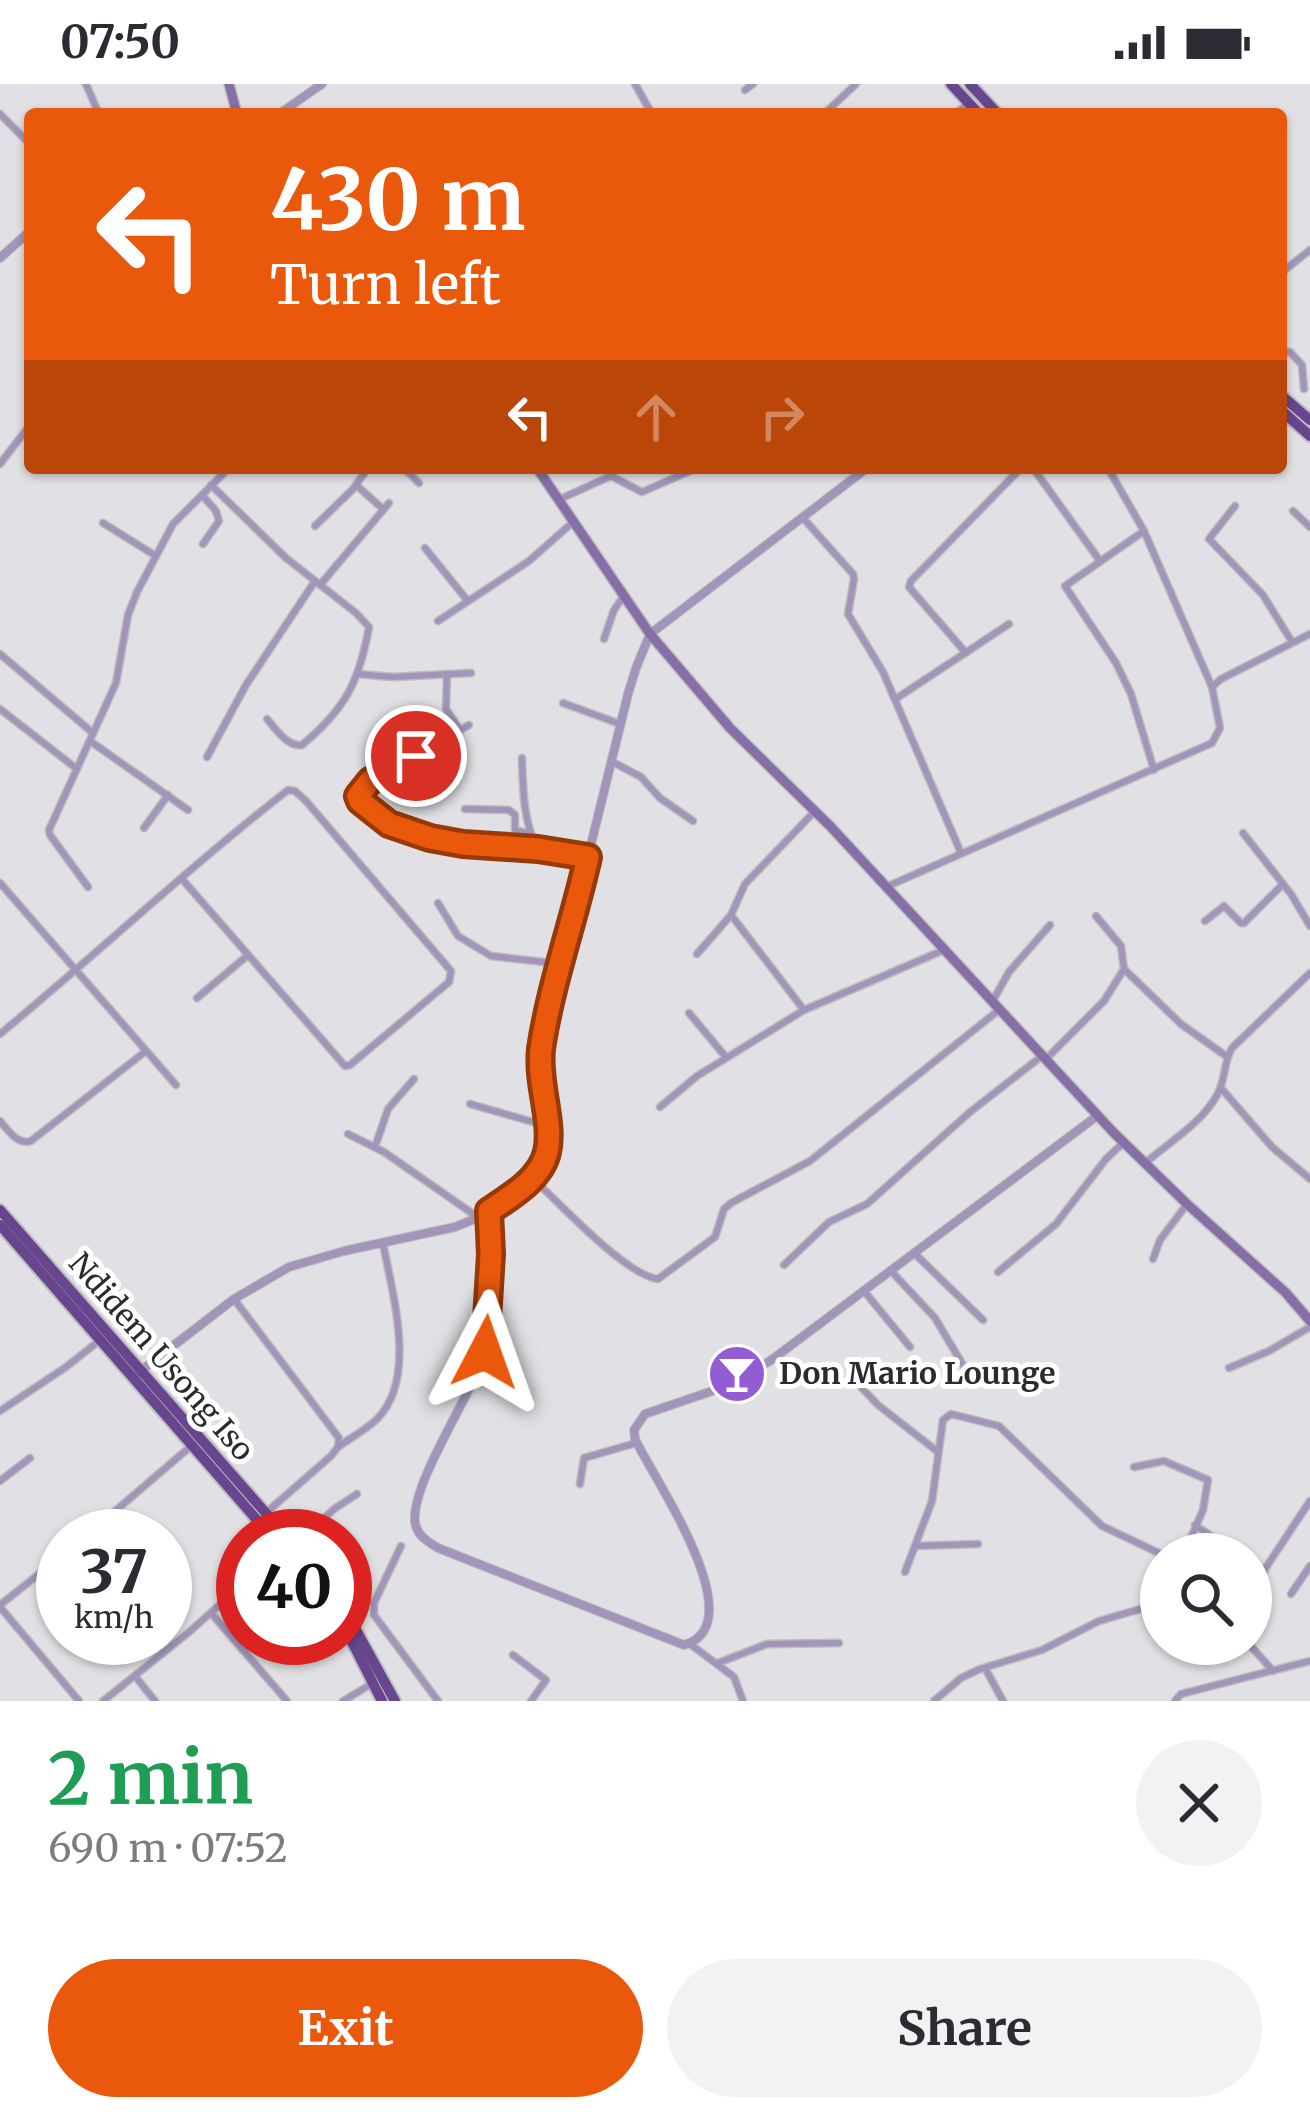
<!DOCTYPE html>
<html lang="en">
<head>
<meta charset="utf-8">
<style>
  :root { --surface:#fff; --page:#f2f2f3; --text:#2b2b33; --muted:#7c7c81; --accent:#ea580c }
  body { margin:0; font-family:Merriweather,serif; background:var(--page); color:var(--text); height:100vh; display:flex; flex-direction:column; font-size:45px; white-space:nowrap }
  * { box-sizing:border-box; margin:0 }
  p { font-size:39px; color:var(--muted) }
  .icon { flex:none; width:66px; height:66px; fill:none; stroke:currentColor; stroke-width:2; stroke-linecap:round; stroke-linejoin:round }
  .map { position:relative; height:1617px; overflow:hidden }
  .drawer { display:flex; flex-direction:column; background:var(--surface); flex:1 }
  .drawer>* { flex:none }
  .top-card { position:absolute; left:24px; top:24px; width:1263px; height:366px; border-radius:12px; box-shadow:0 3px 9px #0004; background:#ea580c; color:#fff; overflow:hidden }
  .controls { position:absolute; left:1140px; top:1449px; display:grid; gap:24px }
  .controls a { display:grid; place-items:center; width:132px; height:132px; border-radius:50%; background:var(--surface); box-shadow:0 3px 9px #0004; font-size:60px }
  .speed { position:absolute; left:36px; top:1425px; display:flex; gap:24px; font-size:60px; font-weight:700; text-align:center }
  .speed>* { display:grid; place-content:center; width:156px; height:156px; border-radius:50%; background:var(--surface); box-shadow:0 3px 9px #0004; line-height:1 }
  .speed small { font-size:30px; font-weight:400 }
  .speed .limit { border:18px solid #d22; background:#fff; color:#111 }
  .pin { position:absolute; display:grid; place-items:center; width:102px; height:102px; color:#fff; margin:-51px; border:6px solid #fff; border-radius:50%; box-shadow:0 3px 12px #0007 }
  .me { position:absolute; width:132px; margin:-66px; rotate:4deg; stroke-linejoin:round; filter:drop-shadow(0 0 9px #0008) }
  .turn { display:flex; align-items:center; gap:42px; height:252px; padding:0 48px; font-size:54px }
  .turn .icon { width:156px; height:156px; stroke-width:2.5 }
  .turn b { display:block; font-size:84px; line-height:102px }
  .lanes { display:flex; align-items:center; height:114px; padding:0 48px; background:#0003; justify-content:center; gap:60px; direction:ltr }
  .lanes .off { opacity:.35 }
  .round { display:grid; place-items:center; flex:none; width:126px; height:126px; border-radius:63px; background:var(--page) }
  .summary { display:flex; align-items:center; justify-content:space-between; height:204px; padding:0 48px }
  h1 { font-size:72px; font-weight:700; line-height:90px; color:#1e9e55 }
  .primary-button { display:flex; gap:24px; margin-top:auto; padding:24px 48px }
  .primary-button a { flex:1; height:138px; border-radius:72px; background:var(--accent); color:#fff; font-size:48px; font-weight:700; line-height:138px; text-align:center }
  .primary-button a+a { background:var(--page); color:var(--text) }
  .status { display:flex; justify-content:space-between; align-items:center; height:84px; padding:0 60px; background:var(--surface); direction:ltr }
  .status svg { height:33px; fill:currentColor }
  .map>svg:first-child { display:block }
</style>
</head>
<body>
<div class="status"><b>07:50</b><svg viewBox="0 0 49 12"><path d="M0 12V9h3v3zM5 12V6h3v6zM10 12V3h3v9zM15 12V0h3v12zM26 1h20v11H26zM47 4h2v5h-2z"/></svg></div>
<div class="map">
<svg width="1310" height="1617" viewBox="0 0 1310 1617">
  <rect width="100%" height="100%" fill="#e1e0e4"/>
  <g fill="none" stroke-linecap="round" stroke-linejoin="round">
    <g stroke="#bdbcbf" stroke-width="9">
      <g id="minor">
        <polyline points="86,0 99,30"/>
        <polyline points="635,0 652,30"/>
        <polyline points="745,6 753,0"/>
        <polyline points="0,30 30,60"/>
        <polyline points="824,30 856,0"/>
        <polyline points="955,30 969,19"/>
        <polyline points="1281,189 1310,166"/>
        <polyline points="1281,267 1290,268 1302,281 1304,305"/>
        <polyline points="0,380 30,341"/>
        <polyline points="404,384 419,399"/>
        <polyline points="1033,384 1100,477"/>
        <polyline points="1108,384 1144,447 1212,603"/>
        <path d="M211,401L286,474L356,529L369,543C359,599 345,625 302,661C287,663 276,645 267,635"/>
        <polyline points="356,401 383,425"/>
        <polyline points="202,411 216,427 219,437 203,460"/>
        <polyline points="560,415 611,392 642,408 697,384"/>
        <polyline points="1235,422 1209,455 1263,511 1292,558"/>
        <polyline points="1293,427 1310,443"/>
        <polyline points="803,434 853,490 854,495 848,530 883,588 961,769"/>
        <polyline points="103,439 156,472"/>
        <polyline points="315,442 353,405 368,384"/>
        <polyline points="1144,447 1065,502 1116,579 1131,610 1154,686"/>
        <polyline points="425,464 467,516"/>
        <polyline points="320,501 389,419"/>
        <polyline points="438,537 529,477 572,439"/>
        <polyline points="604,555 614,526 623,513"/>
        <polyline points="966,569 909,503 911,497 1021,384"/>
        <polyline points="0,570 93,649"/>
        <polyline points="357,590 393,593 471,589"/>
        <polyline points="447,590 446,625 458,643"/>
        <polyline points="897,614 1009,540"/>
        <polyline points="563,619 620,640"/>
        <polyline points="0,625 77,685"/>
        <polyline points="469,641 370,697 358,712 360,717 389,739 430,754 463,760 538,765 588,774"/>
        <polyline points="90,657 188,726"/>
        <polyline points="207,673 246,601 315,497"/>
        <path d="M522,674C523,705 523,736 537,764"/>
        <polyline points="611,677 641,693 660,714 693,737"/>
        <polyline points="465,725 509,726 515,731 515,746 530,750"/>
        <polyline points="144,744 168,711"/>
        <polyline points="1243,749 1291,810 1310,842"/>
        <polyline points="0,799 176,1001"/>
        <polyline points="88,803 50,751 49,746 116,599 128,531 137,508 173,440 229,384"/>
        <polyline points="886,803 1212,659 1220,644 1212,603 1221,595 1310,550"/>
        <polyline points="438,819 458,852 491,872 562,880"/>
        <polyline points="731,831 804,926"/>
        <polyline points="1205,837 1224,822 1241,839 1244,839 1283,800"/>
        <polyline points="697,870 731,831 745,800 815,727"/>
        <polyline points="1124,885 1181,940 1226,972"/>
        <polyline points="197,914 248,871"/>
        <polyline points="992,918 1009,888 1050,841"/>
        <polyline points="689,929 725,972"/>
        <path d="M0,950C97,870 189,783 288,706L295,707L306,717L451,887L449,898L350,981L345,982L182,795"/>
        <polyline points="1046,975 1104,917 1124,885 1121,862 1096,832"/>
        <polyline points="1221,1004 1272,1063 1310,1095"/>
        <polyline points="470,1020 547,1042"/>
        <polyline points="660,1023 697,992 804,926 944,866"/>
        <path d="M0,1037C9,1047 17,1061 31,1057L146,967"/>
        <polyline points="348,1050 384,1068 479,1134"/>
        <polyline points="375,1063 388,1025 414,995"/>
        <path d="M1144,1080C1168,1059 1202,1039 1217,1011C1226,996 1223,979 1232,964L1310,889"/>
        <path d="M532,1094C560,1119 625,1191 658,1195L715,1153L724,1125L731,1119L810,1077L999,926"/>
        <polyline points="914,1169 983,1236"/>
        <polyline points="1153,1175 1160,1156 1187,1120"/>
        <polyline points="784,1181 829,1138 867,1120 970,1028 1042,972"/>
        <polyline points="891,1187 935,1234 963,1281"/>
        <polyline points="998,1188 1056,1140 1106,1075 1123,1059"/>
        <polyline points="864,1207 910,1263"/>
        <polyline points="234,1215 339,1354 338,1363 331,1372 268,1427"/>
        <polyline points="1229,1284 1269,1267 1310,1243"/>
        <polyline points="860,1302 878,1321 938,1368"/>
        <polyline points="0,1327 66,1283 100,1256"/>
        <path d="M338,1363C350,1354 366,1346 377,1335C418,1294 392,1209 383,1159"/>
        <polyline points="1134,1383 1164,1377 1208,1396 1203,1426 1184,1470"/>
        <polyline points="0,1397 30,1374"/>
        <polyline points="580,1400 584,1374 636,1359"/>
        <polyline points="1195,1441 1237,1470"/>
        <polyline points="86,1452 190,1363"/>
        <polyline points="305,1452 334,1425 357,1410"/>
        <polyline points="401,1462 374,1519 374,1531 438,1617"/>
        <polyline points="915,1462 978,1460"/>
        <polyline points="1251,1479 1264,1488"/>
        <polyline points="905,1488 932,1417 943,1336 951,1330 999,1342 1102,1442 1161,1470"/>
        <polyline points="1251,1506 1310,1417"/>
        <polyline points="1291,1510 1310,1482"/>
        <polyline points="0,1521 63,1471"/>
        <polyline points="0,1523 79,1617"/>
        <polyline points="211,1529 287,1617"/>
        <polyline points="690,1560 734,1593 743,1617"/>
        <polyline points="1249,1560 1273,1587"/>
        <polyline points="513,1571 546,1596 531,1617"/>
        <polyline points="718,1579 767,1560 839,1559"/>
        <polyline points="985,1584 1003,1617"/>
        <polyline points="135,1592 155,1617"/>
        <polyline points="103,1617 188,1549 243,1500"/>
        <polyline points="343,1617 373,1599"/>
        <polyline points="934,1617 961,1594 980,1585 1042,1566 1099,1537 1151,1522 1161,1513"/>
        <polyline points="1175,1617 1181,1610 1310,1577"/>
      </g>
    </g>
    <g stroke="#bdbcbf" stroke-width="10">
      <g id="tertiary">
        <polyline points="279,30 322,0"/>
        <polyline points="0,174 30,147"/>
        <path d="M489,1128C490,1159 490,1189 489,1220C488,1236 490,1252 485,1267C473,1310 411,1398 415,1438C417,1452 427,1457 438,1464L684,1561C756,1540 652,1392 635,1355L634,1346L645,1330L721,1304L770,1277L1097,1032"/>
        <path d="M138,1289L234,1215L289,1183L344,1167L455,1143C485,1132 542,1101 548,1065C551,1044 543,1020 541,998C539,975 544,954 549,931L628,610L636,584L650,550L867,384"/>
      </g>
    </g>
    <g stroke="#bdbcbf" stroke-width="12">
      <g id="secondary">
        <polyline points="229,0 237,30"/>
        <polyline points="537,384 650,550 730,644 831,743 1113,1048 1187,1120 1286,1209 1310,1237"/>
      </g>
    </g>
    <g stroke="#bdbcbf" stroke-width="14">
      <g id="trunk">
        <polyline points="951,0 979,30"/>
        <polyline points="970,0 998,30"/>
        <polyline points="1281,311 1310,336"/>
        <polyline points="1281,326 1310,352"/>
        <polyline points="0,1126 286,1452"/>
        <polyline points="0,1141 271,1452"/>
        <polyline points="345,1526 395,1617"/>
        <polyline points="345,1544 382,1617"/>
      </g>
    </g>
    <use href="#minor" stroke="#a394ba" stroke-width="6"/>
    <use href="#tertiary" stroke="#a394ba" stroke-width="8"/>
    <use href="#secondary" stroke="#856fa6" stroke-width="9"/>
    <use href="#trunk" stroke="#67468f" stroke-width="10"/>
  </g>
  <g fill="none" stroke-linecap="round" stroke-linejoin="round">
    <g stroke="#983908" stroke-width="30">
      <path id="route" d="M416,672L370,697L358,712L360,717L389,740L430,754L463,760L538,765L588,773C574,836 550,903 541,965C537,999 554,1039 547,1068C541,1095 510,1113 489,1127L491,1170L485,1268"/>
    </g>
    <use href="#route" stroke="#ea580c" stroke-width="21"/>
  </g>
  <defs>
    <g id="bar-disc" transform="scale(3)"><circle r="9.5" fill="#945cd4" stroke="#fff"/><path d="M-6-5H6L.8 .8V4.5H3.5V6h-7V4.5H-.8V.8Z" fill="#fff"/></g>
  </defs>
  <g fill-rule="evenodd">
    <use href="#bar-disc" x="737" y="1290"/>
  </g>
  <g text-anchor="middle" stroke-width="10" stroke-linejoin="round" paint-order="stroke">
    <g font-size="30" fill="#2b2a2c" stroke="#fff">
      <text transform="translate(161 1273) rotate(49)" y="10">Ndidem Usong Iso</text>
    </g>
    <g font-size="30" font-weight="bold" fill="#2b2a2c" stroke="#fff" text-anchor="start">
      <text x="779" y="1300">Don Mario Lounge</text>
    </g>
  </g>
</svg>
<div class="controls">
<a><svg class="icon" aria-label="search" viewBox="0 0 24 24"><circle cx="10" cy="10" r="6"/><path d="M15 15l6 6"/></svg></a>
</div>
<div class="speed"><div>37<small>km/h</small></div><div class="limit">40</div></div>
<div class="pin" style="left:416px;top:672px;background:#d93025"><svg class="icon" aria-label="arrive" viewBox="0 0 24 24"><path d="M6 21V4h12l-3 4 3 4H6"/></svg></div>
<svg class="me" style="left:485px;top:1268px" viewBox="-20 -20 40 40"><path d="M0-17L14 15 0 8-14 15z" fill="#ea580c" stroke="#fff" stroke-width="4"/></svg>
<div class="top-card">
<div class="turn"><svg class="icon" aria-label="left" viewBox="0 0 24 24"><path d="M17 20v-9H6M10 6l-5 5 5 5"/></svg><div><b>430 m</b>Turn left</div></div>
<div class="lanes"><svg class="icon" aria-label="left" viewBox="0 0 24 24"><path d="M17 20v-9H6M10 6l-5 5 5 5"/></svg><svg class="icon off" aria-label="ahead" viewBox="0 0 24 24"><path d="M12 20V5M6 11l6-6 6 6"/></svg><svg class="icon off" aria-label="right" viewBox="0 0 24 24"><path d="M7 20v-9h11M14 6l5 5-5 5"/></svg></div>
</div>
</div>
<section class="drawer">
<div class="summary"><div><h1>2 min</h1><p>690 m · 07:52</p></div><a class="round"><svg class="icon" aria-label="close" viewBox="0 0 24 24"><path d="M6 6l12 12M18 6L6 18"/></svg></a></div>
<div class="primary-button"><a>Exit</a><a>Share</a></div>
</section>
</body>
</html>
